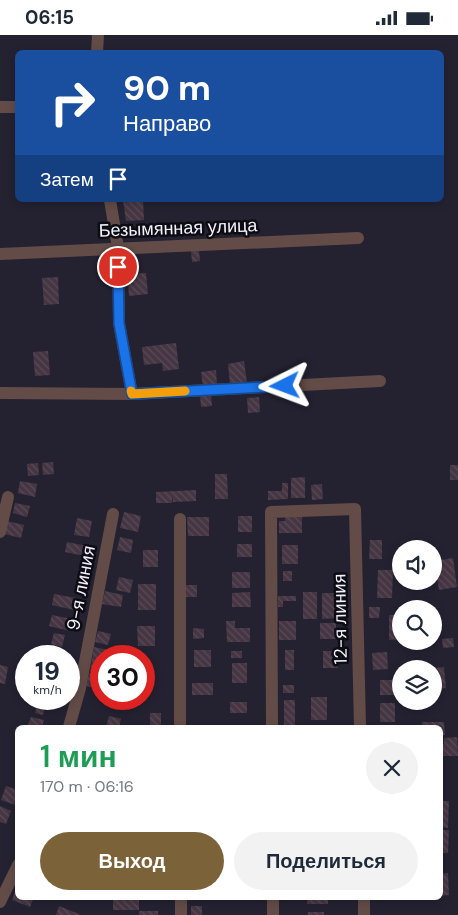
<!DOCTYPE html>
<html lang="ru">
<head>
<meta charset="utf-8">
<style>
  :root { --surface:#fff; --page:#f2f2f3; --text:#1f2937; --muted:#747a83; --accent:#7c6239 }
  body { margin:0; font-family:"DM Sans",sans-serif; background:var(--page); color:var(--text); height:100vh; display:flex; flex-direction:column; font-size:19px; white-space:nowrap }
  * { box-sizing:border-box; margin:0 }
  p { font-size:16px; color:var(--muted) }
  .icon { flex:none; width:28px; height:28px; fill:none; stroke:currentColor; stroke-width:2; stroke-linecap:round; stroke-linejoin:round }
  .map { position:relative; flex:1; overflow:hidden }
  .side { position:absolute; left:15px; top:690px; width:428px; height:175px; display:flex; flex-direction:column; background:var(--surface); border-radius:8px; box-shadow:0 2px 8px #0003 }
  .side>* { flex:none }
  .top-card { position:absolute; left:15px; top:15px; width:429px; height:152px; border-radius:8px; box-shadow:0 2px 8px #0003; background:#1a4fa0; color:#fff; overflow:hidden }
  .tools { position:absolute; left:392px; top:505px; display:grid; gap:10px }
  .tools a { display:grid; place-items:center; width:50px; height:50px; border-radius:50%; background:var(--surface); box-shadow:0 2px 8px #0003; font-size:25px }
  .speed { position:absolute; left:15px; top:610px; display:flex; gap:10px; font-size:25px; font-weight:700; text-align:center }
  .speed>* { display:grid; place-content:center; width:65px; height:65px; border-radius:50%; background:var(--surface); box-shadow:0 2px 8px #0003; line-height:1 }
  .speed small { font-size:12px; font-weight:400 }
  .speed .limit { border:8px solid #d22; background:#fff; color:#111 }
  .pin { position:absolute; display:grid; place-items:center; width:42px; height:42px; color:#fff; margin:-21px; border:2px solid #fff; border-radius:50%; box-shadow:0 1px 5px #0007 }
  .me { position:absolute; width:55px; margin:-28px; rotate:267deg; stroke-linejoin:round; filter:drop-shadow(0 0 4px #0008) }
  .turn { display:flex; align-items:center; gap:18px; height:105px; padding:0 25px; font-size:22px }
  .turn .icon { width:65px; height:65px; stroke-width:2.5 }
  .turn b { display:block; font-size:35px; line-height:42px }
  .then { display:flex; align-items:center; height:48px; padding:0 25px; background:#0003; gap:10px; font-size:19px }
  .round { display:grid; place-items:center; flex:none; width:52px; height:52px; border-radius:26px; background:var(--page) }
  .overview { display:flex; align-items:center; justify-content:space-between; height:85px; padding:0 25px }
  h1 { font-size:30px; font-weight:600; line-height:38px; color:#1e9e55 }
  .cta { display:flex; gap:10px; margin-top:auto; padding:10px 25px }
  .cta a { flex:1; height:58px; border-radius:30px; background:var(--accent); color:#fff; font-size:20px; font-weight:600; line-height:58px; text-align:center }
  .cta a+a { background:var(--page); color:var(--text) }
  .status { display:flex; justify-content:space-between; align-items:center; height:35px; padding:0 25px; background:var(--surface); direction:ltr }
  .status svg { height:14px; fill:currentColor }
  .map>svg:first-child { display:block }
</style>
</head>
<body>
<div class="status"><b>06:15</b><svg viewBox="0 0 49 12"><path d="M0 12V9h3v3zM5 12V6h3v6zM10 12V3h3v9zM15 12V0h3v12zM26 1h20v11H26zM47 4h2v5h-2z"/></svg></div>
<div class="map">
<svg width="458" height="880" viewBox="0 0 458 880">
  <defs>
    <pattern id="building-back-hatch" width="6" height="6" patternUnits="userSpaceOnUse" patternTransform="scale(1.25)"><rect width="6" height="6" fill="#463643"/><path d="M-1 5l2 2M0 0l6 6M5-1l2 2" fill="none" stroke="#584a56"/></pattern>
  </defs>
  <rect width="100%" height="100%" fill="#242131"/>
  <g fill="url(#building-back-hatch)">
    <polygon points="123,165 143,165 144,185 126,186"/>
    <polygon points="199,215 200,226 192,227 191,216"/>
    <polygon points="146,238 148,259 129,261 127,239"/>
    <polygon points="58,242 59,269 44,270 42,243"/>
    <polygon points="176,308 179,334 163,336 162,328 144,330 142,312"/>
    <polygon points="48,316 50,340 35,341 33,317"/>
    <polygon points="244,326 247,348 230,350 228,329"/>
    <polygon points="216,335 217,350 203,352 201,337"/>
    <polygon points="211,359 212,371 201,372 200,360"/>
    <polygon points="259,362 260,377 248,378 247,363"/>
    <polygon points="53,427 54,439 43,440 42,428"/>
    <polygon points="38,428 39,440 28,441 27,429"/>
    <rect x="450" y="430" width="8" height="15"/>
    <polygon points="215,439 227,439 228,464 215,464"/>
    <polygon points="305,442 305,463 291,463 291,443"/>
    <polygon points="20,446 37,449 35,462 18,458"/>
    <polygon points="282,448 288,448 288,464 268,465 268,456 282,456"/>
    <polygon points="322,449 323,464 312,465 311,450"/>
    <polygon points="196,455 196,466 173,467 172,460 172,468 156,468 156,457"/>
    <polygon points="15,468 30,471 27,482 13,478"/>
    <polygon points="124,477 141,481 138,497 120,493"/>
    <polygon points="285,480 302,480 302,498 279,498 279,486 285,486"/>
    <rect x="238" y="481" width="14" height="16"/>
    <polygon points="187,482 209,482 209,501 188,501"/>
    <polygon points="77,483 92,486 89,502 74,500"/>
    <polygon points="7,486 24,490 21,503 4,499"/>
    <polygon points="120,502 133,505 131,518 117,515"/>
    <polygon points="370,505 382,505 382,524 369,524"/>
    <polygon points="67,507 87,511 85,521 65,517"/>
    <rect x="237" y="509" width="15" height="13"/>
    <rect x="282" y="510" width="16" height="19"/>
    <rect x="143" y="515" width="15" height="17"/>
    <polygon points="453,523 457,552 439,555 434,526"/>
    <polygon points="378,535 393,535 392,563 377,563"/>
    <rect x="283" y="536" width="9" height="10"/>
    <rect x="232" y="537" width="18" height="16"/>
    <polygon points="119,542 133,545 130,558 116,555"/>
    <rect x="138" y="549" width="18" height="26"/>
    <rect x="184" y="550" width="13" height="12"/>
    <polygon points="105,556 123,560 121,572 102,569"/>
    <polygon points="250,557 251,572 232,572 232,558"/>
    <rect x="303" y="557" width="14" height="27"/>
    <polygon points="322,558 336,558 336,583 322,584"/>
    <polygon points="54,559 76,563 74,575 52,570"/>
    <polygon points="278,561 296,561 296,566 283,566 283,572 278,572"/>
    <polygon points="369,572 380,572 379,583 369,583"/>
    <polygon points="52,580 72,584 70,596 49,591"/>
    <polygon points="389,580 401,580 401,604 389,605"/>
    <polygon points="226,586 235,586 235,593 250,593 250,607 227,607"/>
    <rect x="279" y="586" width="17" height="19"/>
    <rect x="320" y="588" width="16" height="16"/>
    <polygon points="137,591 155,591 155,611 138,611"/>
    <polygon points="193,593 204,594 204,603 193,604"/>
    <polygon points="98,596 111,599 108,610 95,607"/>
    <polygon points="54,598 65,600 62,612 51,609"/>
    <polygon points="453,603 454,612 443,613 442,604"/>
    <polygon points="94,612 108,615 106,621 101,621 101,638 90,636"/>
    <polygon points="48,615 65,618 64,621 47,621"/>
    <rect x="194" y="615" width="17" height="17"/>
    <rect x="285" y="615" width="9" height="20"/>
    <rect x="231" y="616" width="11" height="7"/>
    <rect x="323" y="616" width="15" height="17"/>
    <polygon points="387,617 388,634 373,635 372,618"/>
    <rect x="232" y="628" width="15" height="20"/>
    <polygon points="0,630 8,632 5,649 0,648"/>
    <polygon points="444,632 446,653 434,654 434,633"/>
    <polygon points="89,638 101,640 101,654 86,651"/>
    <rect x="380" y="645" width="19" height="15"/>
    <rect x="192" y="648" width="21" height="12"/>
    <rect x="283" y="650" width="11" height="8"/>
    <rect x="311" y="662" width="16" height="23"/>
    <polygon points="284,665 295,665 295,691 284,690"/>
    <polygon points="38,667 46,669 43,680 35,678"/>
    <rect x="230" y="667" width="17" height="11"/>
    <rect x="380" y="668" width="15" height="19"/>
    <rect x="150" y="678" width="11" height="14"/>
    <polygon points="109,681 121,684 119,692 106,692"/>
    <polygon points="31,682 44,685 42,692 28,690"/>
    <polygon points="422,687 444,687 445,700 440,701 440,692 422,692"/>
    <polygon points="457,702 458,721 440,721 440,709 444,709 444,703"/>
    <polygon points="6,751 18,755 18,771 1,765"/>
    <polygon points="440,766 449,766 448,793 440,792"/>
    <polygon points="0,771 11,776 6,789 0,787"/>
    <polygon points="440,795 449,795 448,818 440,818"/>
    <polygon points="448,838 449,860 440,861 440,839"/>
    <polygon points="17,851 18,862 34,862 30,872 12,865"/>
    <rect x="113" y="862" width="26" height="13"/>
    <rect x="307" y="862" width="21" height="7"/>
    <polygon points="59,871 81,880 56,880"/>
    <rect x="191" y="871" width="11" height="9"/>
    <rect x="139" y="876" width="19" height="4"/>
    <rect x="308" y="877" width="16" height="3"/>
  </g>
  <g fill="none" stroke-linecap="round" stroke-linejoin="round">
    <g stroke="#634c47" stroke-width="12">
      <polyline points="97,18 98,0"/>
      <polyline points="0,72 18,72"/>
      <polyline points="110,165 118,213 119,288 132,359"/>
      <polyline points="0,219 358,203"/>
      <polyline points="0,358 132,359 380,346"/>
      <polyline points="180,484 180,692"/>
      <polyline points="0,497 8,462"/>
      <polyline points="69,692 80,653 113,479"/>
      <polyline points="272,692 271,477 355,474 360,692"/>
      <polyline points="181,862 181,880"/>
      <polyline points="273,862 273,880"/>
      <polyline points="364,862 364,880"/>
      <polyline points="0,867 18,830"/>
    </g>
  </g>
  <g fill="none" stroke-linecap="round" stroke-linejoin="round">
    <g stroke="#114b97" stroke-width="12">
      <polyline id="route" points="118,232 119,288 132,359 285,351"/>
    </g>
    <use href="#route" stroke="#1a73e8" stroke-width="9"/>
    <polyline stroke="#f59e0b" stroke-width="9" points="131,356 132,359 185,356"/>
  </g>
  <g text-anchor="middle" stroke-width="5" stroke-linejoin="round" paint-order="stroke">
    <g font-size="18" fill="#f3f1fc" stroke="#0d0c13">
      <text transform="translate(178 193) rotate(-2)" y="6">Безымянная улица</text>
      <text transform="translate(81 553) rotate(-79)" y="6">9-я линия</text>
      <text transform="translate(340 584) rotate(-91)" y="6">12-я линия</text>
    </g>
  </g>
</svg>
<div class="tools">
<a><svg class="icon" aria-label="sound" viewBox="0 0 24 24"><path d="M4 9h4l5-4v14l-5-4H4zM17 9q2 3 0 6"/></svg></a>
<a><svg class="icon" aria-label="search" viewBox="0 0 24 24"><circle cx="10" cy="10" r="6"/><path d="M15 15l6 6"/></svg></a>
<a><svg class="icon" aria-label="layers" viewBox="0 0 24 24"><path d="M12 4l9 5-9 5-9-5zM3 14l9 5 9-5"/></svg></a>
</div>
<div class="speed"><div>19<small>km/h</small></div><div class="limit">30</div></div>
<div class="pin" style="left:118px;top:232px;background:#d93025"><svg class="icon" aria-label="arrive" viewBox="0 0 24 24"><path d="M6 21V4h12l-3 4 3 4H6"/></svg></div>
<svg class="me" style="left:285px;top:351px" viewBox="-20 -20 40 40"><path d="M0-17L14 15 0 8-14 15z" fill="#1a73e8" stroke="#fff" stroke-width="4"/></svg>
<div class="top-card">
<div class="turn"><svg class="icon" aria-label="right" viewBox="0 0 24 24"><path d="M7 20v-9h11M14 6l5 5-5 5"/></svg><div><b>90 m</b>Направо</div></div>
<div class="then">Затем<svg class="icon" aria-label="arrive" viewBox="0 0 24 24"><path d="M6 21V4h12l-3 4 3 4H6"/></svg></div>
</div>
<section class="side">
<div class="overview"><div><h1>1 мин</h1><p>170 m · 06:16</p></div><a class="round"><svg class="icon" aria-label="close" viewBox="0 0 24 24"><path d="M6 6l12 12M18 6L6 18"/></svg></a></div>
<div class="cta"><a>Выход</a><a>Поделиться</a></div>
</section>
</div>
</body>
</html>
